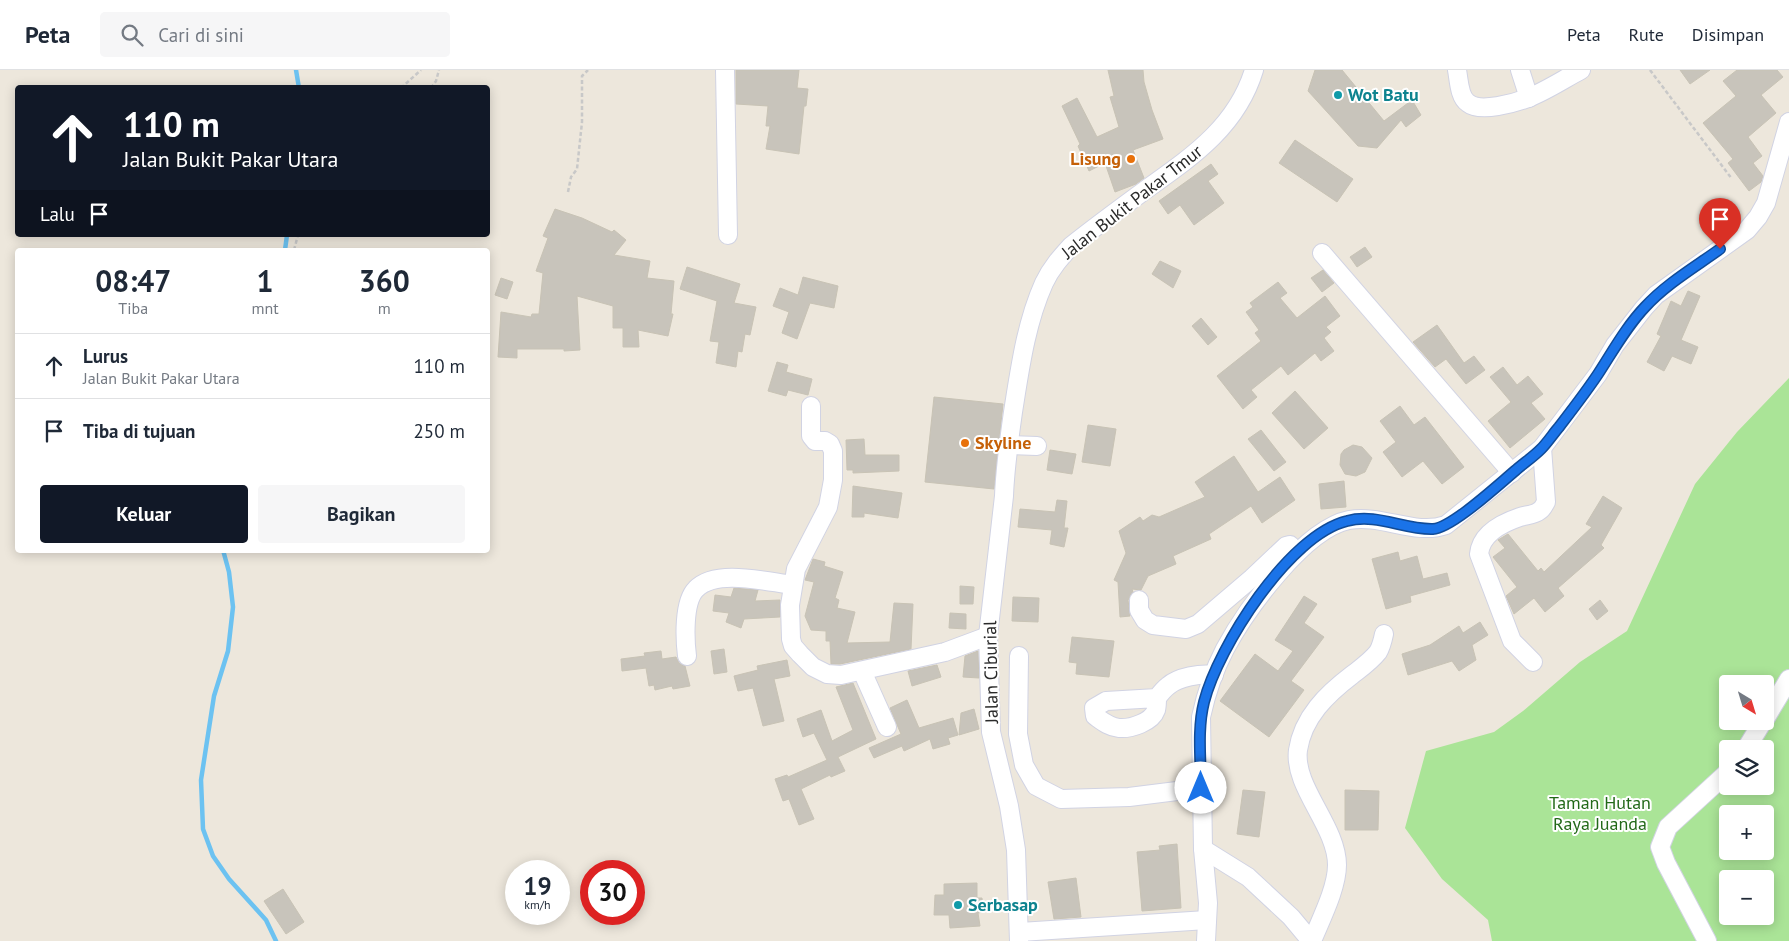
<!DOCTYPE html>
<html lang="id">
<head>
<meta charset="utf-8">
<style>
  :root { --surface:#fff; --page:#f6f6f7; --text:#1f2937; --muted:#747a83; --line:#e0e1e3; --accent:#111827 }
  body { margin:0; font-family:"PT Sans",sans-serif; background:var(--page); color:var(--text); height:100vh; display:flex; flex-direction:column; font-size:19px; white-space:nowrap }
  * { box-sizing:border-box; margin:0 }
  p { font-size:16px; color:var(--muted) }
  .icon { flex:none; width:28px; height:28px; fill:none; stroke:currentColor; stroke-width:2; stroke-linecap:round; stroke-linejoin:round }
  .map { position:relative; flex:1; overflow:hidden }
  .panel { position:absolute; left:15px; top:178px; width:475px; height:305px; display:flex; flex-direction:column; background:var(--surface); border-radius:5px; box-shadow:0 2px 12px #0003 }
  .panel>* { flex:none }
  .hud { position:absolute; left:15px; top:15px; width:475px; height:152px; border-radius:5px; box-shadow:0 2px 12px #0003; background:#111827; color:#fff; overflow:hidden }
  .needle { width:32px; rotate:142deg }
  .tools { position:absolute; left:1719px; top:605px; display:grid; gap:10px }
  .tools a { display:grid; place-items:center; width:55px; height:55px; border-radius:5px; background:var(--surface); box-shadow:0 2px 12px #0003; font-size:25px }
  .speed { position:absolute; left:505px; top:790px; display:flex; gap:10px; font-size:25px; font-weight:700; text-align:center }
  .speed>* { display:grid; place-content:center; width:65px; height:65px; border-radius:50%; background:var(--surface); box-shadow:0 2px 12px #0003; line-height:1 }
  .speed small { font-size:12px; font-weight:400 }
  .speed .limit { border:8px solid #d22; background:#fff; color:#111 }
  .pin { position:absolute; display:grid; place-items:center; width:42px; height:42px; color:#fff; margin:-51px -21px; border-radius:50% 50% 50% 0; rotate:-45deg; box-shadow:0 0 5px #0007 }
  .pin .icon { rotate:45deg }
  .me { position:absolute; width:55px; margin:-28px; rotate:0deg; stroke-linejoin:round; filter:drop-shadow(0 0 4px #0008) }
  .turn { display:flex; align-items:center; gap:18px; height:105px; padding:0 25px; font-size:22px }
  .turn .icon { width:65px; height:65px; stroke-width:2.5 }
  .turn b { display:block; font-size:35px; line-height:42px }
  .then { display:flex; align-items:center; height:48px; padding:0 25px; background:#0003; gap:10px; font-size:19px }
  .eta { display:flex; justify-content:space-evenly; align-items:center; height:85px; text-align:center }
  .eta b { font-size:30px; font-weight:700; line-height:35px }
  .button { display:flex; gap:10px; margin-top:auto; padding:10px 25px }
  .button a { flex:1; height:58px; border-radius:5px; background:var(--accent); color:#fff; font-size:20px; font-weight:700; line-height:58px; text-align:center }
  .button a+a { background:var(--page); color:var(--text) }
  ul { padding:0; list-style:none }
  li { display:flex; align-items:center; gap:15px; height:65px; padding:0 25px; border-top:1px solid var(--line) }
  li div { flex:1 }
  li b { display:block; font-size:19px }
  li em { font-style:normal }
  header { display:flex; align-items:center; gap:30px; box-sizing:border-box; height:70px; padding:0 25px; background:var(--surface); border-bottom:1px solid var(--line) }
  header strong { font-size:24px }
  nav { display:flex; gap:28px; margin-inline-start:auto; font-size:18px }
  .search { width:350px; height:45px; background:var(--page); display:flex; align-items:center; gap:12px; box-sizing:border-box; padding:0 18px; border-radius:5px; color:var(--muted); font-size:19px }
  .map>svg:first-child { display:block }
</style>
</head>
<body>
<header>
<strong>Peta</strong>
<div class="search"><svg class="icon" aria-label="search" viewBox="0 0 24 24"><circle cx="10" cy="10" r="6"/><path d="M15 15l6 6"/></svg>Cari di sini</div>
<nav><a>Peta</a><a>Rute</a><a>Disimpan</a></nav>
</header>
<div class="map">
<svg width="1789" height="871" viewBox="0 0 1789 871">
  <rect width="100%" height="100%" fill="#ede7dc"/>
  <path fill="#aae497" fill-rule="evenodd" d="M1789,308V871H1492L1488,850L1442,809L1405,758L1426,681L1494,662L1523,641L1580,592L1627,561L1695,414L1737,362ZM1728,614H1765V651H1728ZM1728,679H1765V716H1728ZM1728,744H1765V781H1728ZM1728,809H1765V846H1728Z"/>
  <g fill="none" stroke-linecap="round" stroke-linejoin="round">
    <g stroke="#6cc2f1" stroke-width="4.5">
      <polyline points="296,0 299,18"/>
      <polyline points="285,180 287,165"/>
      <polyline points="223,480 229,502 233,537 228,581 214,626 201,710 203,759 213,786 229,809 266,850 276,871"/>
    </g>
  </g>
  <g fill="#c8c4bb" stroke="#c8c3b5">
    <polygon points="736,0 799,0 797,18 808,19 806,36 804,36 799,84 766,79 770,56 766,56 768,36 736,34"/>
    <polygon points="1108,0 1143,0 1144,12 1152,40 1163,69 1133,80 1144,108 1136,114 1115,122 1105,93 1089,101 1078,76 1080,74 1062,36 1077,28 1097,67 1119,57 1110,27 1114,26"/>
    <polygon points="1315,0 1342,0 1384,51 1412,30 1421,45 1406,57 1401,50 1377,78 1358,76 1308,21"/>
    <polygon points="1680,0 1710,0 1690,14"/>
    <polygon points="1737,0 1777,0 1783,7 1761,25 1776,43 1748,67 1762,86 1753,93 1763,106 1761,112 1749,121 1728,93 1733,89 1703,53 1736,26 1723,11"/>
    <polygon points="1295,70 1353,109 1337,132 1279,93"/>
    <polygon points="1211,94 1218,104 1208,111 1224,133 1194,155 1180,135 1168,144 1159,131"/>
    <polygon points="555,139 582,148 612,162 614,160 626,170 614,185 650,191 647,208 674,211 671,244 673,244 668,266 638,260 639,277 623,277 623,258 613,258 613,236 577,226 580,280 564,281 564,279 517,279 517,288 498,287 501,242 531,247 532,244 539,244 543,203 536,201 548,168 543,166"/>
    <polygon points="1365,177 1372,187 1357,197 1350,187"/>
    <polygon points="1160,191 1181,201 1173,218 1152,204"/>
    <polygon points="687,197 740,214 734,233 756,237 750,265 745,264 742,282 738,281 736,297 716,293 719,272 710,271 717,231 680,219"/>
    <polygon points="1323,200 1334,213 1322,222 1311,208"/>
    <polygon points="803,207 838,216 834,238 810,233 797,269 782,263 789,242 773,236 780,218 798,225"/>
    <polygon points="501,208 513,212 507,229 495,225"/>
    <polygon points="1278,212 1287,223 1280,228 1297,248 1325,226 1340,246 1326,257 1331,262 1324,268 1334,281 1321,291 1315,283 1288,305 1281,296 1251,320 1257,327 1243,339 1217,306 1261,271 1255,263 1259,260 1246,242 1253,237 1250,233"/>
    <polygon points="1688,221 1700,226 1681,270 1698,277 1691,294 1672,286 1664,301 1647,292 1661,266 1657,264 1671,231 1681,236"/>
    <polygon points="1201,248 1217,267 1208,275 1192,256"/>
    <polygon points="1437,255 1464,293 1474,286 1485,300 1466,314 1446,289 1435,297 1413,272"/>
    <polygon points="777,292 788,295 786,302 812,309 808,325 788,320 786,326 768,321"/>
    <polygon points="1503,297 1517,315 1528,306 1543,324 1531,333 1545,349 1510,378 1488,351 1511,332 1490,307"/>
    <polygon points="1295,321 1328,358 1304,379 1272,343"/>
    <polygon points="934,327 1003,334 994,419 925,412"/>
    <polygon points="1400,336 1414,355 1425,347 1464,397 1442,414 1423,391 1402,407 1383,382 1396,372 1380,351"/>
    <polygon points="1088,355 1116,359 1110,396 1082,392"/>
    <polygon points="1261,360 1286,392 1274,401 1248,369"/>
    <polygon points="864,369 865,385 899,385 899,401 853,403 853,400 847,400 846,370"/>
    <polygon points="1353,375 1362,377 1372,388 1365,402 1356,406 1345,404 1340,395 1341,384 1344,380"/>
    <polygon points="1050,380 1076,384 1072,404 1047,400"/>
    <polygon points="1234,386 1258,422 1280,407 1295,430 1262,453 1251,436 1209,464 1211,469 1173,486 1176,494 1148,506 1141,520 1132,519 1133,522 1128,530 1130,546 1120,547 1118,512 1114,510 1126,483 1119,461 1140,447 1143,451 1152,445 1159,447 1205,427 1195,412"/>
    <polygon points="1344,411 1346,437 1321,439 1319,414"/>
    <polygon points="853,416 902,423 898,448 864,443 864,447 852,447"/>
    <polygon points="1603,426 1622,438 1601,475 1604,478 1558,518 1564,526 1545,542 1534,528 1514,544 1506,526 1517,517 1493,487 1505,478 1498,470 1508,464 1538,501 1541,498 1544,502 1592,457 1586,454"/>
    <polygon points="1057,430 1067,431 1064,458 1068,458 1064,477 1050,474 1052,460 1018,457 1020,439 1055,442"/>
    <polygon points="1398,482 1400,491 1417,486 1423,509 1447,503 1450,515 1410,526 1411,532 1386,539 1372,489"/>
    <polygon points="813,489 825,492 824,496 843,502 835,528 839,530 837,538 855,542 847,573 890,572 894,533 913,534 911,579 840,594 831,594 830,571 826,571 826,561 811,560 805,546 814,512 805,510"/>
    <polygon points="960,516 974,517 973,534 960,534"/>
    <polygon points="734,518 758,520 755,531 780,530 780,547 744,549 741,558 726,552 729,543 713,541 715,525 731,527"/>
    <polygon points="1304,526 1317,534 1304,553 1324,567 1291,611 1304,620 1269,667 1220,631 1255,584 1278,601 1293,581 1275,570"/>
    <polygon points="1013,527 1039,528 1038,552 1012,551"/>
    <polygon points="1600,530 1608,541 1597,550 1589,539"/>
    <polygon points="950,543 966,544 966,559 949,558"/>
    <polygon points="1480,552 1488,565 1472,575 1476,590 1459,601 1452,591 1408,605 1402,584 1430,575 1459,556 1463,563"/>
    <polygon points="1072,567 1114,571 1109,607 1076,604 1077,593 1069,592"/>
    <polygon points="724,579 727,602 714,604 711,581"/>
    <polygon points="661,581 662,589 676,587 679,593 685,596 690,616 673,619 672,616 655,620 654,615 649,616 646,598 622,601 621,589 645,586 644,583"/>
    <polygon points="978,581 979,608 963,607 965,586"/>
    <polygon points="787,590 790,606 774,609 784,651 763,656 753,618 738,621 734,606 758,600 757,596"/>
    <polygon points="937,595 941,607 912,616 908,601"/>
    <polygon points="853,613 876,669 838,687 845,701 831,707 830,705 801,719 814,749 799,755 789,729 783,731 775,709 787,705 788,707 827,690 814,663 803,667 797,649 821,640 832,671 853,660 836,617"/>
    <polygon points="907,630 919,658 953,648 958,665 948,668 950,674 933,679 930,669 904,681 902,676 874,688 869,678 901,664 890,638"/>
    <polygon points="974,639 979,659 959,665 961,643"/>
    <polygon points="1243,720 1265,722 1259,767 1237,764"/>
    <polygon points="1345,720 1379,721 1378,760 1345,760"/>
    <polygon points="1177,774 1181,838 1142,841 1137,782 1160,780 1159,776"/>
    <polygon points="1076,808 1081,847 1054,849 1048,812"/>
    <polygon points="977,813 977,828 982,828 983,842 978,843 980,856 950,858 949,845 934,845 935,825 944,825 944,814"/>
    <polygon points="283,819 304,852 286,864 264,831"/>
  </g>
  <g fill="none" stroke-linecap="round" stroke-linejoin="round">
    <g stroke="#d1d3e3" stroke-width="20">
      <g id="minor">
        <polyline points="725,0 728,165"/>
        <path d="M1457,0C1459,10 1459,27 1468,33C1480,43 1515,33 1528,28C1546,21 1564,9 1581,0"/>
        <polyline points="1520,0 1529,28"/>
        <polyline points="1322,183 1512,403"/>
        <polyline points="811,336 811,366 815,371 825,371 830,374 833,381 833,410 828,437 796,499 790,535 791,569 793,576 800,584 813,597 827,604 841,605 945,582 988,566"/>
        <polyline points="1009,375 1037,376"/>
        <polyline points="1139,530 1139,540 1145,550 1153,555 1186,559 1198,554 1252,508 1286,476 1290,475 1297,483"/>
        <path d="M687,586C685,570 683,532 696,519C716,498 767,512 793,515"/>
        <polyline points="1019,586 1018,664 1024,695 1036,716 1061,729 1129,727 1201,718"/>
        <path d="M1533,592L1512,571L1479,484C1481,463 1502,453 1520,447C1526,445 1534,445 1539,441C1543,439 1544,435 1546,432L1542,378"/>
        <polyline points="862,601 887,657"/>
        <path d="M1157,628C1157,632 1157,636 1156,640C1152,652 1131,659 1119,658C1109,657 1102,651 1095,646L1094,638L1106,631L1157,628C1160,624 1164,619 1168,616C1178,607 1201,603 1214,605"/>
        <polyline points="1765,649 1789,609"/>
        <polyline points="1746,679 1763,651"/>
        <polyline points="1203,779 1248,807 1291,847 1311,871"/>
        <polyline points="1020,862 1207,850"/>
        <path d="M1019,871L1016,780L1009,736L991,662L988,566L1004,426C1005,398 1009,370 1013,342C1020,298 1026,253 1044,213C1051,198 1061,187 1071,176C1096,156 1122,137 1148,118C1193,86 1237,56 1254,0"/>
        <path d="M1206,871L1208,833L1203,779L1201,647C1206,624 1214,600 1225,579C1246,540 1304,459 1349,450C1382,444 1415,466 1446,455L1542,378L1598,304L1615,275L1644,238L1656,225L1747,160L1758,147L1766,133L1789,52"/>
        <path d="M1312,871C1321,849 1337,818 1337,795C1337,756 1293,717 1298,680C1303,647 1327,624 1352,605C1361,598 1371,591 1378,582C1381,577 1383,569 1384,564"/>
        <polyline points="1707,871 1666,793 1660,777 1668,757 1728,702"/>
      </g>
    </g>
    <g stroke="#c8c8c8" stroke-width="2.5" stroke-dasharray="4 2.5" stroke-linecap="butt">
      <polyline points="1650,0 1732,109"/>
      <polyline points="401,18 421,0"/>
      <polyline points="431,18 436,11 439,0"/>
      <polyline points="568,122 571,107 577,99 582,52 582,6 588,0"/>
      <polyline points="294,180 298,165"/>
    </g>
    <use href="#minor" stroke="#fff" stroke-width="18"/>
  </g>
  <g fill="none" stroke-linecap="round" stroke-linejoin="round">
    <g stroke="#114b97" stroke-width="12">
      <path id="route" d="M1201,718C1201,690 1197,660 1204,632C1218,577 1289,465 1347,451C1377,443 1404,460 1433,459C1452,458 1499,414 1516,400C1524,393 1533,387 1541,379C1547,373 1553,364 1559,357C1572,340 1586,322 1598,304C1613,281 1626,257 1645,237C1666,214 1695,197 1720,179"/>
    </g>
    <use href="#route" stroke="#1a73e8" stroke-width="9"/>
  </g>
  <g fill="#0f9aa8" stroke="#fff" stroke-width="2">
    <circle cx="1338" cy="25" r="5"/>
    <circle cx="958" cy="835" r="5"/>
  </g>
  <g fill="#e8710a" stroke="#fff" stroke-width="2">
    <circle cx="1131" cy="89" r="5"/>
    <circle cx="965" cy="373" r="5"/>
  </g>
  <g text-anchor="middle" stroke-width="4" stroke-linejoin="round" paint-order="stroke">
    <g font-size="18" font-weight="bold" fill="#0d838f" stroke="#fff" text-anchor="start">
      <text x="1348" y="31">Wot Batu</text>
      <text x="968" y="841">Serbasap</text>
    </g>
    <g font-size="18" font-weight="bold" fill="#c56008" stroke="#fff" text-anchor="end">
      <text x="1121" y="95">Lisung</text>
      <text x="975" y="379" text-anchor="start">Skyline</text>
    </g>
    <g font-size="18" fill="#2a2a2a" stroke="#fff">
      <text transform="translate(1132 132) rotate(-38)" y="6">Jalan Bukit Pakar Tmur</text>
      <text transform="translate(991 602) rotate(-91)" y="6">Jalan Ciburial</text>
    </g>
    <g font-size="18" fill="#226918" stroke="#fff">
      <text x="1600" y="739">Taman Hutan<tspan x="1600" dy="21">Raya Juanda</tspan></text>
    </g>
  </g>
</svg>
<div class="tools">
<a><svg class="needle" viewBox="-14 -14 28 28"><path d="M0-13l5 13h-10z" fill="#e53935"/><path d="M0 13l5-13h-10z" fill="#747a83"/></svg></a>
<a><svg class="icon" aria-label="layers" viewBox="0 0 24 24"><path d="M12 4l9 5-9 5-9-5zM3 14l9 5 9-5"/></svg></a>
<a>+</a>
<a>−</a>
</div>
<div class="speed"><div>19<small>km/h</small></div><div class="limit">30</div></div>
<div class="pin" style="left:1720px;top:179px;background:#d93025"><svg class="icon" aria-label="arrive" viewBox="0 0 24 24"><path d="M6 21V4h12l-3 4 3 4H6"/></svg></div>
<svg class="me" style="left:1201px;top:718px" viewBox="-20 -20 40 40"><circle r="19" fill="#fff"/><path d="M0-13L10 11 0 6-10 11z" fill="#1a73e8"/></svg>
<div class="hud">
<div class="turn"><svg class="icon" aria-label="ahead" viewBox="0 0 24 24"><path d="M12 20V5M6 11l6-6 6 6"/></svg><div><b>110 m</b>Jalan Bukit Pakar Utara</div></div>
<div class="then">Lalu<svg class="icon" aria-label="arrive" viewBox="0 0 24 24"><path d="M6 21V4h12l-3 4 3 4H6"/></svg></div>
</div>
<section class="panel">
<div class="eta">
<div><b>08:47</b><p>Tiba</p></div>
<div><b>1</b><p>mnt</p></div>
<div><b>360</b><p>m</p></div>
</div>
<ul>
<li><svg class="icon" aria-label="ahead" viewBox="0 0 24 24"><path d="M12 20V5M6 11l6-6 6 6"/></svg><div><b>Lurus</b><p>Jalan Bukit Pakar Utara</p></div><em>110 m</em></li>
<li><svg class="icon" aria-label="arrive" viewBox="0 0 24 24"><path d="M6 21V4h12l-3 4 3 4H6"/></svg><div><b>Tiba di tujuan</b></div><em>250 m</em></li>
</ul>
<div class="button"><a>Keluar</a><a>Bagikan</a></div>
</section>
</div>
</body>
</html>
